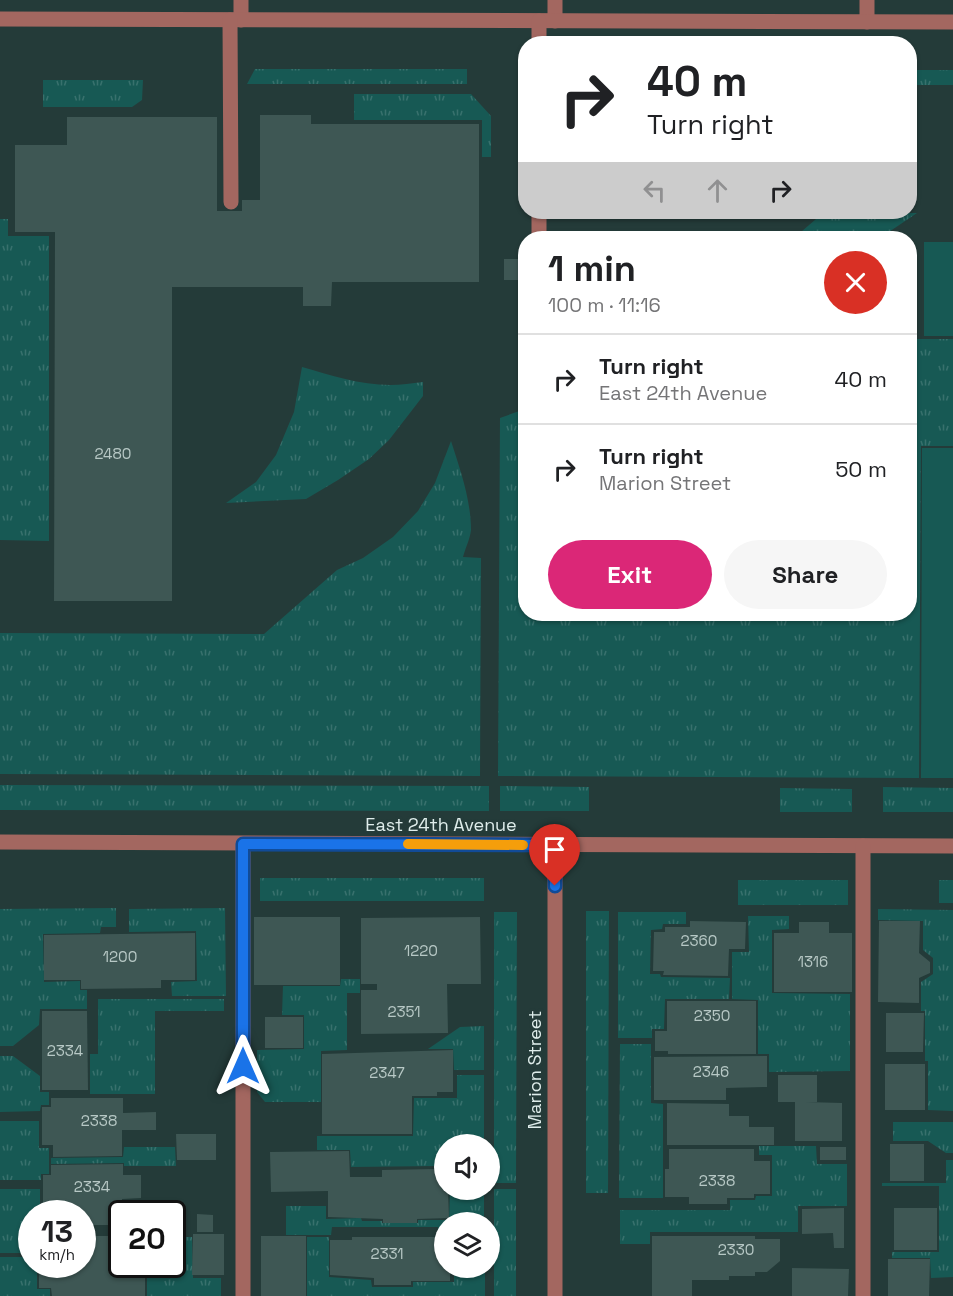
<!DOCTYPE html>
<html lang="en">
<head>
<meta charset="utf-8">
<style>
  :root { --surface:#fff; --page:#f6f6f6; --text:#202124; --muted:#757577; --line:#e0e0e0; --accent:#db2777 }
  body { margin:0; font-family:"Space Grotesk",sans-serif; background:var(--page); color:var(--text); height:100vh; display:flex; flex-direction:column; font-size:22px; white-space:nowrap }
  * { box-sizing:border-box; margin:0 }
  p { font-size:20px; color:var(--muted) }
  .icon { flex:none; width:33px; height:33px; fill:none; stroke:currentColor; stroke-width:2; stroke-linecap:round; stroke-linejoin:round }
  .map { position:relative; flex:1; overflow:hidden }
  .sheet { position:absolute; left:518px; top:231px; width:399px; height:390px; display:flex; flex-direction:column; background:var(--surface); border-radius:24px; box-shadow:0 2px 4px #0004 }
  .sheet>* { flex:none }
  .hud { position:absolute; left:518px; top:36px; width:399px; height:183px; border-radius:24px; box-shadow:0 2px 4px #0004; background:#fff; color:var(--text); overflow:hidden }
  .buttons { position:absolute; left:434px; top:1134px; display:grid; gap:12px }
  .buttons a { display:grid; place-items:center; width:66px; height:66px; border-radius:50%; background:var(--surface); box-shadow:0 2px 4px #0004; font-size:30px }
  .speed { position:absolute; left:18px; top:1200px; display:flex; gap:12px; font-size:30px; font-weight:700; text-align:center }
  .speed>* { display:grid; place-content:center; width:78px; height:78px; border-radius:50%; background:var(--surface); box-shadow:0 2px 4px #0004; line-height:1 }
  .speed small { font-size:15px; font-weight:400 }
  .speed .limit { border:3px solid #111; border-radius:9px; background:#fff; color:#111 }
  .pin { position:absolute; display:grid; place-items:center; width:51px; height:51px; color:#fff; margin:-62px -26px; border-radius:50% 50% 50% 0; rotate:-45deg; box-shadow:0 0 6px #0007 }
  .pin .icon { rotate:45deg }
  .me { position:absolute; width:66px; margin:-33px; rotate:0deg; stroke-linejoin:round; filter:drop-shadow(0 0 4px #0008) }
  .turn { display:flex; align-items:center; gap:21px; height:126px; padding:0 30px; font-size:27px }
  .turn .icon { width:78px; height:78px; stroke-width:2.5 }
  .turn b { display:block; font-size:42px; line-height:51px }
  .lanes { display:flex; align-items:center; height:57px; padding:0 30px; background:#0003; justify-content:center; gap:30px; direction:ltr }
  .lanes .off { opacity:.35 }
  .round { display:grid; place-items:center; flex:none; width:63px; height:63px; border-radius:32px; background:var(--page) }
  .head { display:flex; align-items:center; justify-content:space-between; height:102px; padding:0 30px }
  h1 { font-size:36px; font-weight:600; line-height:45px }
  .button { display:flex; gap:12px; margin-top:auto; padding:12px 30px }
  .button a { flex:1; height:69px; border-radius:36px; background:var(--accent); color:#fff; font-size:24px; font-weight:600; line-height:69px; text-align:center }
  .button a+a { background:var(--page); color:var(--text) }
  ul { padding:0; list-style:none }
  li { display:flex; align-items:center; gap:18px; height:90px; padding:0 30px; border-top:2px solid var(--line) }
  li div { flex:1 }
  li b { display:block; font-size:22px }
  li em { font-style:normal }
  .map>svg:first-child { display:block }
</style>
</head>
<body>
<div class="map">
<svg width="953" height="1296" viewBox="0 0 953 1296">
  <defs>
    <pattern id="grass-tufts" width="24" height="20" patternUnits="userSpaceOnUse" patternTransform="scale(1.5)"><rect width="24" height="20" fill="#175954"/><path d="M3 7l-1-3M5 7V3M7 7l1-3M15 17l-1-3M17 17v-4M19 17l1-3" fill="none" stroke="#38716d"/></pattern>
  </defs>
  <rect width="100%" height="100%" fill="#243b39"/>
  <g fill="url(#grass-tufts)">
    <polygon points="255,69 467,69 467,84 247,84"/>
    <rect x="909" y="70" width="44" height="15"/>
    <polygon points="43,80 143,80 142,100 132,107 43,107"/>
    <polygon points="354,94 471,94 491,116 491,157 482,157 482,120 354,120"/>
    <polygon points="823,213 917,213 880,238 794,238"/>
    <polygon points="0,219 8,219 8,236 49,236 49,541 0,540"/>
    <polygon points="909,339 953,339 953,446 921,446 919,778 498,776 500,418 525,409 525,614 909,614"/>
    <path d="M302,367C330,375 360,385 390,385C401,385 412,383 423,382V396L389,440L369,459L338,480L306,499L226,503L256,482L276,455L294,412Z"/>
    <path d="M451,441C460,469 471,500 471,530C470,539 465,549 463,557L481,558L480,776L0,774V633L264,634L337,570L363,558L393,537L418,511L435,483Z"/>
    <polygon points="0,785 489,786 489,811 0,810"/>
    <polygon points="500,786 589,787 589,811 500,811"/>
    <polygon points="883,787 953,788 953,812 883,812"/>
    <polygon points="780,788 852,789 852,812 780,812"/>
    <rect x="260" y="878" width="224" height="23"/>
    <rect x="738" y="880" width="110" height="25"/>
    <rect x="939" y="880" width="14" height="23"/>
    <polygon points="116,908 116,927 101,927 100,933 43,934 44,982 80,981 80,990 87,990 87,1009 40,1009 39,1025 13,1046 0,1046 0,909"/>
    <polygon points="225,908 226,996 172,996 171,982 197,981 196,931 129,932 129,909"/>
    <polygon points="878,909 953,910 953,1111 928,1110 928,1061 925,1061 925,1011 921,1011 921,982 933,974 933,958 923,950 923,921 878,920"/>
    <polygon points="586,911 609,911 608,1193 586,1193"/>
    <polygon points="494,912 517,912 516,1183 494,1183"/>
    <polygon points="618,912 686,912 686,924 663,924 662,929 651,930 650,974 660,974 661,977 730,978 729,999 665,999 664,1029 652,1029 652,1038 618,1038"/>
    <polygon points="748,916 789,916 789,929 772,930 772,993 850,994 850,1071 769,1072 769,1054 758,1054 758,1000 732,999 732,952 749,952"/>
    <polygon points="341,979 360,979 360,993 347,993 347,1050 321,1051 321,1102 265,1102 257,1092 257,1050 304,1049 304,1015 282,1015 283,986 340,986"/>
    <polygon points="98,999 224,999 224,1011 155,1011 155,1094 90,1094 90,1054 98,1054"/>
    <polygon points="484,1026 484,1070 454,1070 453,1049 428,1049 460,1027"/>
    <polygon points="620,1044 651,1044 651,1103 663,1104 663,1198 619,1198"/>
    <polygon points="0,1056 13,1056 40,1076 40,1092 49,1092 49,1105 41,1105 40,1111 0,1112"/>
    <polygon points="457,1075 484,1075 484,1144 444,1144 444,1170 437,1170 437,1166 351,1167 350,1150 317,1150 317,1136 413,1136 414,1098 457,1098"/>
    <polygon points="0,1121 39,1121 39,1148 49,1148 49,1174 41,1174 41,1180 0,1180"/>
    <polygon points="893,1122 953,1122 953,1153 946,1153 928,1141 893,1141"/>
    <polygon points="759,1146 816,1146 817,1164 847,1164 847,1206 798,1206 798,1232 650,1232 650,1244 620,1244 620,1210 730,1210 730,1200 755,1200 756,1196 772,1196 772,1155 759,1155"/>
    <polygon points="124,1147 175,1147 176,1166 124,1166 124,1163 51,1164 51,1158 123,1157"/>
    <polygon points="946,1160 953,1160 953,1277 931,1278 930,1258 892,1258 892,1252 939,1252 939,1186 882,1186 882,1183 946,1183"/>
    <polygon points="0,1189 40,1189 40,1213 32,1214 31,1253 0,1253"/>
    <rect x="494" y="1189" width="22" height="107"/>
    <polygon points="484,1190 484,1222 444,1222 444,1233 438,1233 438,1227 332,1227 331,1235 286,1235 286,1206 326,1206 326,1219 361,1218 362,1221 382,1221 382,1223 418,1223 418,1220 449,1220 450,1191"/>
    <polygon points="173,1237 192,1237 193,1278 221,1278 221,1296 147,1296 147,1265 172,1264"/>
    <polygon points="307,1237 329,1237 329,1277 371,1280 372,1287 413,1287 413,1282 454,1282 454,1268 485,1268 485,1296 307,1296"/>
    <polygon points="0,1257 31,1257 32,1264 37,1265 37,1289 50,1289 50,1296 0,1296"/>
  </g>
  <g fill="#175954">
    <rect x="924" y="242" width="29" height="94"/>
    <polygon points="922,448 953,448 953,778 921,778"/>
  </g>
  <g fill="#3e5754">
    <polygon points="260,115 311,115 311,124 479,124 479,282 332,282 331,306 303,306 303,287 172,287 172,601 54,601 55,232 15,232 15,145 67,145 67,117 217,117 217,211 242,211 242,200 260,200"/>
    <rect x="504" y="259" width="19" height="21"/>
    <rect x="254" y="917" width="86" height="68"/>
    <polygon points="480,917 481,984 447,984 448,1033 361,1034 361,990 377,990 377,984 361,984 361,918"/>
    <polygon points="690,921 746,922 745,949 729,949 728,976 663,975 664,971 653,971 654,932 665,932 665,927 690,927"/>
    <polygon points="879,921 920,921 919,953 930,962 930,973 919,978 919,1003 878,1002"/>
    <polygon points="799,922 829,922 829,933 852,933 852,992 774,992 774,933 799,933"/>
    <polygon points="195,933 195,980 161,980 161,988 81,989 81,980 44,980 44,935"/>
    <polygon points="667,1001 756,1001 756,1054 668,1054 668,1051 655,1051 655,1031 667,1031"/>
    <polygon points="42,1011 87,1011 88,1090 42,1090"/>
    <polygon points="886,1013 924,1013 923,1052 886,1052"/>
    <rect x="265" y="1017" width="38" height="31"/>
    <polygon points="453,1050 453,1092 437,1092 437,1096 412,1096 412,1134 322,1134 322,1054"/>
    <polygon points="767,1056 767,1087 726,1088 726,1100 654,1100 654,1057"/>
    <rect x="885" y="1064" width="40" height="46"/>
    <polygon points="778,1075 817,1075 817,1102 806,1102 842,1103 842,1141 795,1141 795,1102 778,1102"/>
    <polygon points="51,1098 123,1098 123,1113 156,1112 156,1130 122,1130 122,1156 53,1157 53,1145 42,1145 42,1107 51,1107"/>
    <polygon points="667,1103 729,1104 729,1116 749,1116 749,1127 774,1127 774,1145 667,1145"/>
    <polygon points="176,1134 216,1134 216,1160 177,1160"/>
    <rect x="890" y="1144" width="34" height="37"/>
    <rect x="820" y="1147" width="26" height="13"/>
    <polygon points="669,1149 754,1149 754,1161 770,1161 770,1194 754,1194 754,1198 727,1198 727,1204 689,1204 689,1197 665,1197 665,1169 669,1169"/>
    <polygon points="349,1151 350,1177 382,1177 382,1170 436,1169 436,1172 444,1172 444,1190 448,1190 449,1218 417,1219 417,1223 383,1223 383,1219 328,1217 328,1191 271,1192 270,1152"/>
    <polygon points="123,1164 123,1175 141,1175 141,1198 122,1199 122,1225 82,1225 82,1214 43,1214 43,1175 51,1175 51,1165"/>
    <polygon points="844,1208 844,1248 834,1248 833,1233 802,1234 802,1209"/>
    <rect x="894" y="1208" width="43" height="42"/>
    <polygon points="197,1214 213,1215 213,1232 197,1232"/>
    <polygon points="193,1234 224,1234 224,1275 192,1275"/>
    <polygon points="82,1236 122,1236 122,1264 145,1264 145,1296 52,1296 51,1288 39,1288 39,1264 82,1264"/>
    <rect x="261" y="1236" width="45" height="60"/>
    <polygon points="652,1236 755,1236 755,1239 780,1239 780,1261 767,1272 755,1272 755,1276 729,1276 729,1280 692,1280 692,1296 652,1296"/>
    <polygon points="352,1237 444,1237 444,1268 450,1268 450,1281 411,1281 411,1285 374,1285 374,1278 330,1275 330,1240 352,1240"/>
    <polygon points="888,1259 930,1259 929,1296 888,1296"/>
    <polygon points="792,1268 849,1269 848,1296 792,1296"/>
  </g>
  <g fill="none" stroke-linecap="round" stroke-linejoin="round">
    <g stroke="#a36760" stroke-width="15">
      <polyline points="241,0 241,20"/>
      <polyline points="555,0 555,21"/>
      <polyline points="867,0 867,22"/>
      <polyline points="0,19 953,22"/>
      <polyline points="230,20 231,202"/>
      <polyline points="539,21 539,44"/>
      <polyline points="539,212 539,238"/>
      <polyline points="0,842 953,846"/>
      <polyline points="863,846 863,1296"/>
      <polyline points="243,1296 243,844"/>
      <polyline points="555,1296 555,845"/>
    </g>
  </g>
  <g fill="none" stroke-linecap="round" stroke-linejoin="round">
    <g stroke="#114b97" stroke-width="15">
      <polyline id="route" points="243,1066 243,844 555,845 555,886"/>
    </g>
    <use href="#route" stroke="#1a73e8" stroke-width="10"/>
    <polyline stroke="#f59e0b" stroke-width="10" points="408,844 523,845"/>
  </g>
  <g text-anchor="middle" stroke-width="6" stroke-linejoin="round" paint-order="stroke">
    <g font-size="15" fill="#b7c8c5">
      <text x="113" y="459">2480</text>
      <text x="699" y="946">2360</text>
      <text x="421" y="956">1220</text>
      <text x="120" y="962">1200</text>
      <text x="813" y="967">1316</text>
      <text x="404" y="1017">2351</text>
      <text x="712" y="1021">2350</text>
      <text x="65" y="1056">2334</text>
      <text x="711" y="1077">2346</text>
      <text x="387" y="1078">2347</text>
      <text x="99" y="1126">2338</text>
      <text x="717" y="1186">2338</text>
      <text x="92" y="1192">2334</text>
      <text x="736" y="1255">2330</text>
      <text x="387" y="1259">2331</text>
    </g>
    <g font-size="18" fill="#dfedeb" stroke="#243b39">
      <text x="441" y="831">East 24th Avenue</text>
      <text transform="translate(535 1070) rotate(-90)" y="6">Marion Street</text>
    </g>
  </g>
</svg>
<div class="buttons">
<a><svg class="icon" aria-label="sound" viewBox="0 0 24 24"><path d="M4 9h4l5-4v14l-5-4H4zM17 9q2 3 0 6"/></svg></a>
<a><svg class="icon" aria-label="layers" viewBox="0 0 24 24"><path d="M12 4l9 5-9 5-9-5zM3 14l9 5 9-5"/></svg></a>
</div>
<div class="speed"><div>13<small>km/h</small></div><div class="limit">20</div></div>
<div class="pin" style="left:555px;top:886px;background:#d93025"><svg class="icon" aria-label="arrive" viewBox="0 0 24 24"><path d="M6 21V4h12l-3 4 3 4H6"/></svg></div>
<svg class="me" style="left:243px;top:1066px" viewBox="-20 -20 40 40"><path d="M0-17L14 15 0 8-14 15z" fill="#1a73e8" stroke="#fff" stroke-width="4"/></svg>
<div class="hud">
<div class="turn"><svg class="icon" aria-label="right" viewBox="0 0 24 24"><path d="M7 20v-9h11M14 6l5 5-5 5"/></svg><div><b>40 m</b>Turn right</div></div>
<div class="lanes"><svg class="icon off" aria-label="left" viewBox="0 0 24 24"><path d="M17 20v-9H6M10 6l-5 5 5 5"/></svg><svg class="icon off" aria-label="ahead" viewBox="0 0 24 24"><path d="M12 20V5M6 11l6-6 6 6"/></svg><svg class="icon" aria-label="right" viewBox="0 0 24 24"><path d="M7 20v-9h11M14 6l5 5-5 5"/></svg></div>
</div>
<section class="sheet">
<div class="head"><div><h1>1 min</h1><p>100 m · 11:16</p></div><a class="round" style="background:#d93025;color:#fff"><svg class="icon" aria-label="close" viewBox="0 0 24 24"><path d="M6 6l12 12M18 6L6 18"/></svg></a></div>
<ul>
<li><svg class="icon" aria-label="right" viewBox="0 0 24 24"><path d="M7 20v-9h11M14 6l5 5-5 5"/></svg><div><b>Turn right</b><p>East 24th Avenue</p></div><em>40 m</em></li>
<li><svg class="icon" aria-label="right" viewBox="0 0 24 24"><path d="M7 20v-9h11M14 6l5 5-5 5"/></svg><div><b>Turn right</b><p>Marion Street</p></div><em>50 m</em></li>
</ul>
<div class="button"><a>Exit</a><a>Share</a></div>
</section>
</div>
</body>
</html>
